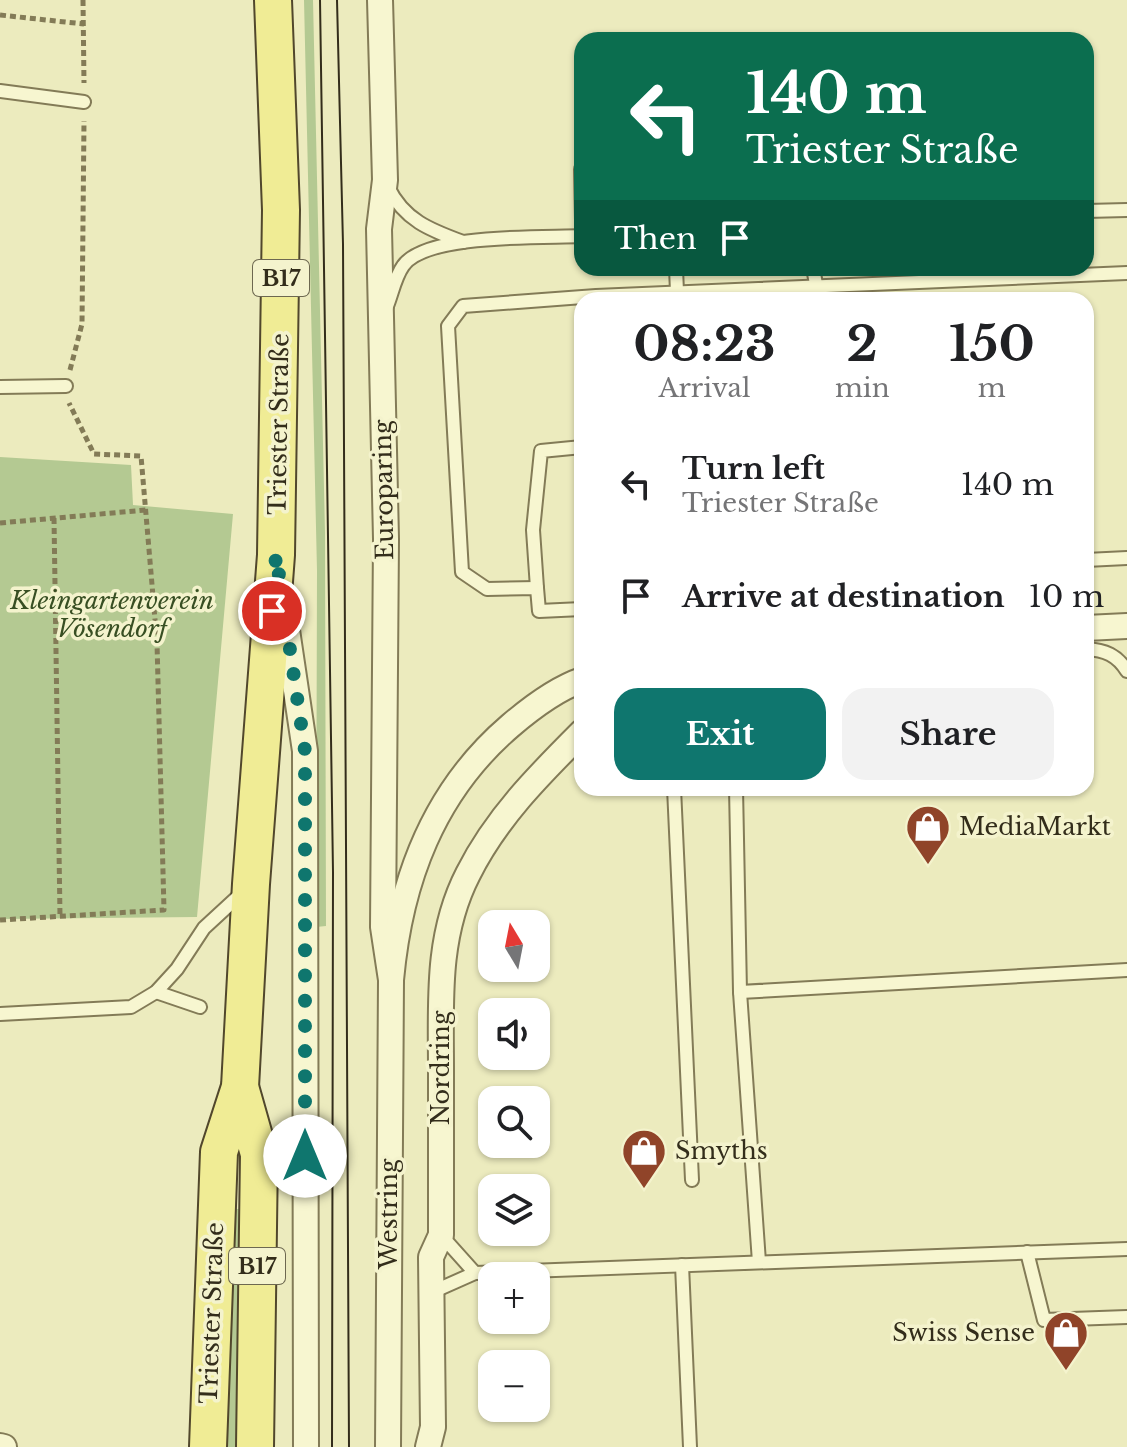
<!DOCTYPE html>
<html lang="en">
<head>
<meta charset="utf-8">
<style>
  :root { --surface:#fff; --page:#f2f2f2; --text:#202124; --muted:#757577; --accent:#0f766e }
  body { margin:0; font-family:"Libre Baskerville",serif; background:var(--page); color:var(--text); height:100vh; display:flex; flex-direction:column; font-size:30px; white-space:nowrap }
  * { box-sizing:border-box; margin:0 }
  p { font-size:26px; color:var(--muted) }
  .icon { flex:none; width:44px; height:44px; fill:none; stroke:currentColor; stroke-width:2; stroke-linecap:round; stroke-linejoin:round }
  .map { position:relative; flex:1; overflow:hidden }
  .panel { position:absolute; left:574px; top:292px; width:520px; height:504px; display:flex; flex-direction:column; background:var(--surface); border-radius:24px; box-shadow:0 2px 6px #0004 }
  .panel>* { flex:none }
  .top-card { position:absolute; left:574px; top:32px; width:520px; height:244px; border-radius:24px; box-shadow:0 2px 6px #0004; background:#0b6e4f; color:#fff; overflow:hidden }
  .needle { width:52px; rotate:350deg }
  .tools { position:absolute; left:478px; top:910px; display:grid; gap:16px }
  .tools a { display:grid; place-items:center; width:72px; height:72px; border-radius:16px; background:var(--surface); box-shadow:0 2px 6px #0004; font-size:40px }
  .pin { position:absolute; display:grid; place-items:center; width:68px; height:68px; color:#fff; margin:-34px; border:4px solid #fff; border-radius:50%; box-shadow:0 2px 8px #0007 }
  .me { position:absolute; width:88px; margin:-44px; rotate:0deg; stroke-linejoin:round; filter:drop-shadow(0 0 6px #0008) }
  .turn { display:flex; align-items:center; gap:28px; height:168px; padding:0 40px; font-size:36px }
  .turn .icon { width:104px; height:104px; stroke-width:2.5 }
  .turn b { display:block; font-size:56px; line-height:68px }
  .then { display:flex; align-items:center; height:76px; padding:0 40px; background:#0003; gap:16px; font-size:30px }
  .eta { display:flex; justify-content:space-evenly; align-items:center; height:136px; text-align:center }
  .eta b { font-size:48px; font-weight:700; line-height:56px }
  .cta { display:flex; gap:16px; margin-top:auto; padding:16px 40px }
  .cta a { flex:1; height:92px; border-radius:24px; background:var(--accent); color:#fff; font-size:32px; font-weight:700; line-height:92px; text-align:center }
  .cta a+a { background:var(--page); color:var(--text) }
  ul { padding:0; list-style:none }
  li { display:flex; align-items:center; gap:24px; height:112px; padding:0 40px }
  li div { flex:1 }
  li b { display:block; font-size:30px }
  li em { font-style:normal }
  .map>svg:first-child { display:block }
</style>
</head>
<body>
<div class="map">
<svg width="1127" height="1447" viewBox="0 0 1127 1447">
  <rect width="100%" height="100%" fill="#ecebbe"/>
  <g fill="#b4c992">
    <polygon points="304,0 313,0 325,533 326,926 316,927 317,571"/>
    <polygon points="0,457 131,465 133,505 233,514 197,917 0,919"/>
    <polygon points="233,1209 239,1209 240,1216 239,1447 227,1447"/>
  </g>
  <g fill="none" stroke-linecap="round" stroke-linejoin="round">
    <g stroke="#837b57" stroke-width="16">
      <g id="lane">
        <polyline points="0,91 84,102"/>
        <polyline points="581,169 582,220"/>
        <path d="M388,187C404,220 430,230 463,242"/>
        <polyline points="1086,211 1127,210"/>
        <polyline points="676,268 677,292"/>
        <polyline points="813,268 819,300"/>
        <path d="M387,306C392,294 395,277 403,266C425,233 544,238 582,236"/>
        <polyline points="0,387 66,386"/>
        <polyline points="1086,560 1127,558"/>
        <polyline points="537,588 533,530 541,451 582,447"/>
        <polyline points="582,609 539,611 537,588 487,589 462,572 448,326 463,306 596,296 1127,273"/>
        <path d="M1086,649C1105,650 1117,655 1127,671"/>
        <polyline points="674,788 692,1180"/>
        <polyline points="736,788 740,992 759,1262"/>
        <polyline points="156,992 200,1007"/>
        <polyline points="740,992 1127,970"/>
        <polyline points="0,1014 131,1007 156,992 177,969 204,928 242,893"/>
        <polyline points="441,1235 475,1273"/>
        <polyline points="1027,1252 1044,1320 1127,1317"/>
        <polyline points="682,1265 690,1447"/>
        <polyline points="430,1293 475,1273 1127,1249"/>
      </g>
    </g>
    <g stroke="#837b57" stroke-width="28">
      <g id="street">
        <polyline points="380,0 385,180 379,229 386,539 383,927 391,980"/>
        <polyline points="283,603 305,751 306,1447"/>
        <polyline points="1086,628 1127,626"/>
        <polyline points="0,1446 4,1447"/>
        <path d="M388,1447L391,980C400,881 433,792 510,726C531,708 556,689 582,680"/>
        <path d="M428,1447L433,1427L431,1257L441,1235C441,1180 441,1125 441,1070C441,1003 436,936 468,874C496,818 538,776 582,732"/>
      </g>
    </g>
    <g stroke="#51472c" stroke-width="40">
      <g id="primary">
        <polyline points="240,1087 259,1154 255,1447"/>
        <polyline points="208,1447 219,1152 240,1087 251,884 276,555 281,210 273,0"/>
      </g>
    </g>
    <g stroke="#837b57" stroke-width="5" stroke-dasharray="6 4" stroke-linecap="butt">
      <polyline points="83,0 84,83"/>
      <polyline points="0,15 84,24"/>
      <polyline points="70,370 82,324 84,121"/>
      <polyline points="54,518 60,916"/>
      <polyline points="0,523 146,510"/>
      <polyline points="0,920 164,910 157,643 141,456 94,454 69,403"/>
    </g>
    <use href="#lane" stroke="#f7f6d0" stroke-width="12"/>
    <use href="#street" stroke="#f7f6d0" stroke-width="24"/>
    <use href="#primary" stroke="#f0ec95" stroke-width="36"/>
    <g stroke="#332d1b" stroke-width="2">
      <polyline points="320,0 333,872 332,1447"/>
      <polyline points="337,0 343,244 349,1447"/>
    </g>
  </g>
  <g fill="none" stroke-linecap="round" stroke-linejoin="round">
    <polyline stroke="#0f766e" stroke-width="14" stroke-dasharray="0 25.2" points="272,611 276,555 305,751 305,1156"/>
  </g>
  <defs>
    <g id="shop-pin" transform="scale(2.3)"><path d="M0 17L-7.5 6A9.5 9.5 0 1 1 7.5 6Z" fill="#904429" stroke="#f4f3cd"/><path d="M-5-2.5h2.3a2.7 3.5 0 0 1 5.4 0H5L5.5 6h-11ZM-1.5-2.5h3a1.5 2.3 0 0 0-3 0Z" fill="#fff"/></g>
  </defs>
  <g fill-rule="evenodd">
    <use href="#shop-pin" x="928" y="827"/>
    <use href="#shop-pin" x="644" y="1151"/>
    <use href="#shop-pin" x="1066" y="1333"/>
  </g>
  <g text-anchor="middle" stroke-width="7" stroke-linejoin="round" paint-order="stroke">
    <g fill="#f4f3cd" stroke="#6d6850" stroke-width="2">
      <rect x="253" y="260" width="56" height="36" rx="6"/>
      <rect x="229" y="1248" width="56" height="36" rx="6"/>
    </g>
    <g font-size="22" font-weight="bold" fill="#332d1b">
      <text x="281" y="286">B17</text>
      <text x="257" y="1274">B17</text>
    </g>
    <g font-size="24" fill="#332d1b" stroke="#f4f3cd">
      <text transform="translate(279 424) rotate(-89)" y="8">Triester Straße</text>
      <text transform="translate(384 490) rotate(-91)" y="8">Europaring</text>
      <text transform="translate(441 1068) rotate(-90)" y="8">Nordring</text>
      <text transform="translate(389 1214) rotate(-90)" y="8">Westring</text>
      <text transform="translate(212 1313) rotate(-88)" y="8">Triester Straße</text>
    </g>
    <g font-size="24" font-style="italic" fill="#384f23" stroke="#f4f3cd">
      <text x="112" y="609">Kleingartenverein<tspan x="112" dy="28">Vösendorf</tspan></text>
    </g>
    <g font-size="24" fill="#332d1b" stroke="#f4f3cd" text-anchor="start">
      <text x="959" y="835">MediaMarkt</text>
      <text x="675" y="1159">Smyths</text>
      <text x="1035" y="1341" text-anchor="end">Swiss Sense</text>
    </g>
  </g>
</svg>
<div class="tools">
<a><svg class="needle" viewBox="-14 -14 28 28"><path d="M0-13l5 13h-10z" fill="#e53935"/><path d="M0 13l5-13h-10z" fill="#757577"/></svg></a>
<a><svg class="icon" aria-label="sound" viewBox="0 0 24 24"><path d="M4 9h4l5-4v14l-5-4H4zM17 9q2 3 0 6"/></svg></a>
<a><svg class="icon" aria-label="search" viewBox="0 0 24 24"><circle cx="10" cy="10" r="6"/><path d="M15 15l6 6"/></svg></a>
<a><svg class="icon" aria-label="layers" viewBox="0 0 24 24"><path d="M12 4l9 5-9 5-9-5zM3 14l9 5 9-5"/></svg></a>
<a>+</a>
<a>−</a>
</div>
<div class="pin" style="left:272px;top:611px;background:#d93025"><svg class="icon" aria-label="arrive" viewBox="0 0 24 24"><path d="M6 21V4h12l-3 4 3 4H6"/></svg></div>
<svg class="me" style="left:305px;top:1156px" viewBox="-20 -20 40 40"><circle r="19" fill="#fff"/><path d="M0-13L10 11 0 6-10 11z" fill="#0f766e"/></svg>
<div class="top-card">
<div class="turn"><svg class="icon" aria-label="left" viewBox="0 0 24 24"><path d="M17 20v-9H6M10 6l-5 5 5 5"/></svg><div><b>140 m</b>Triester Straße</div></div>
<div class="then">Then<svg class="icon" aria-label="arrive" viewBox="0 0 24 24"><path d="M6 21V4h12l-3 4 3 4H6"/></svg></div>
</div>
<section class="panel">
<div class="eta">
<div><b>08:23</b><p>Arrival</p></div>
<div><b>2</b><p>min</p></div>
<div><b>150</b><p>m</p></div>
</div>
<ul>
<li><svg class="icon" aria-label="left" viewBox="0 0 24 24"><path d="M17 20v-9H6M10 6l-5 5 5 5"/></svg><div><b>Turn left</b><p>Triester Straße</p></div><em>140 m</em></li>
<li><svg class="icon" aria-label="arrive" viewBox="0 0 24 24"><path d="M6 21V4h12l-3 4 3 4H6"/></svg><div><b>Arrive at destination</b></div><em>10 m</em></li>
</ul>
<div class="cta"><a>Exit</a><a>Share</a></div>
</section>
</div>
</body>
</html>
